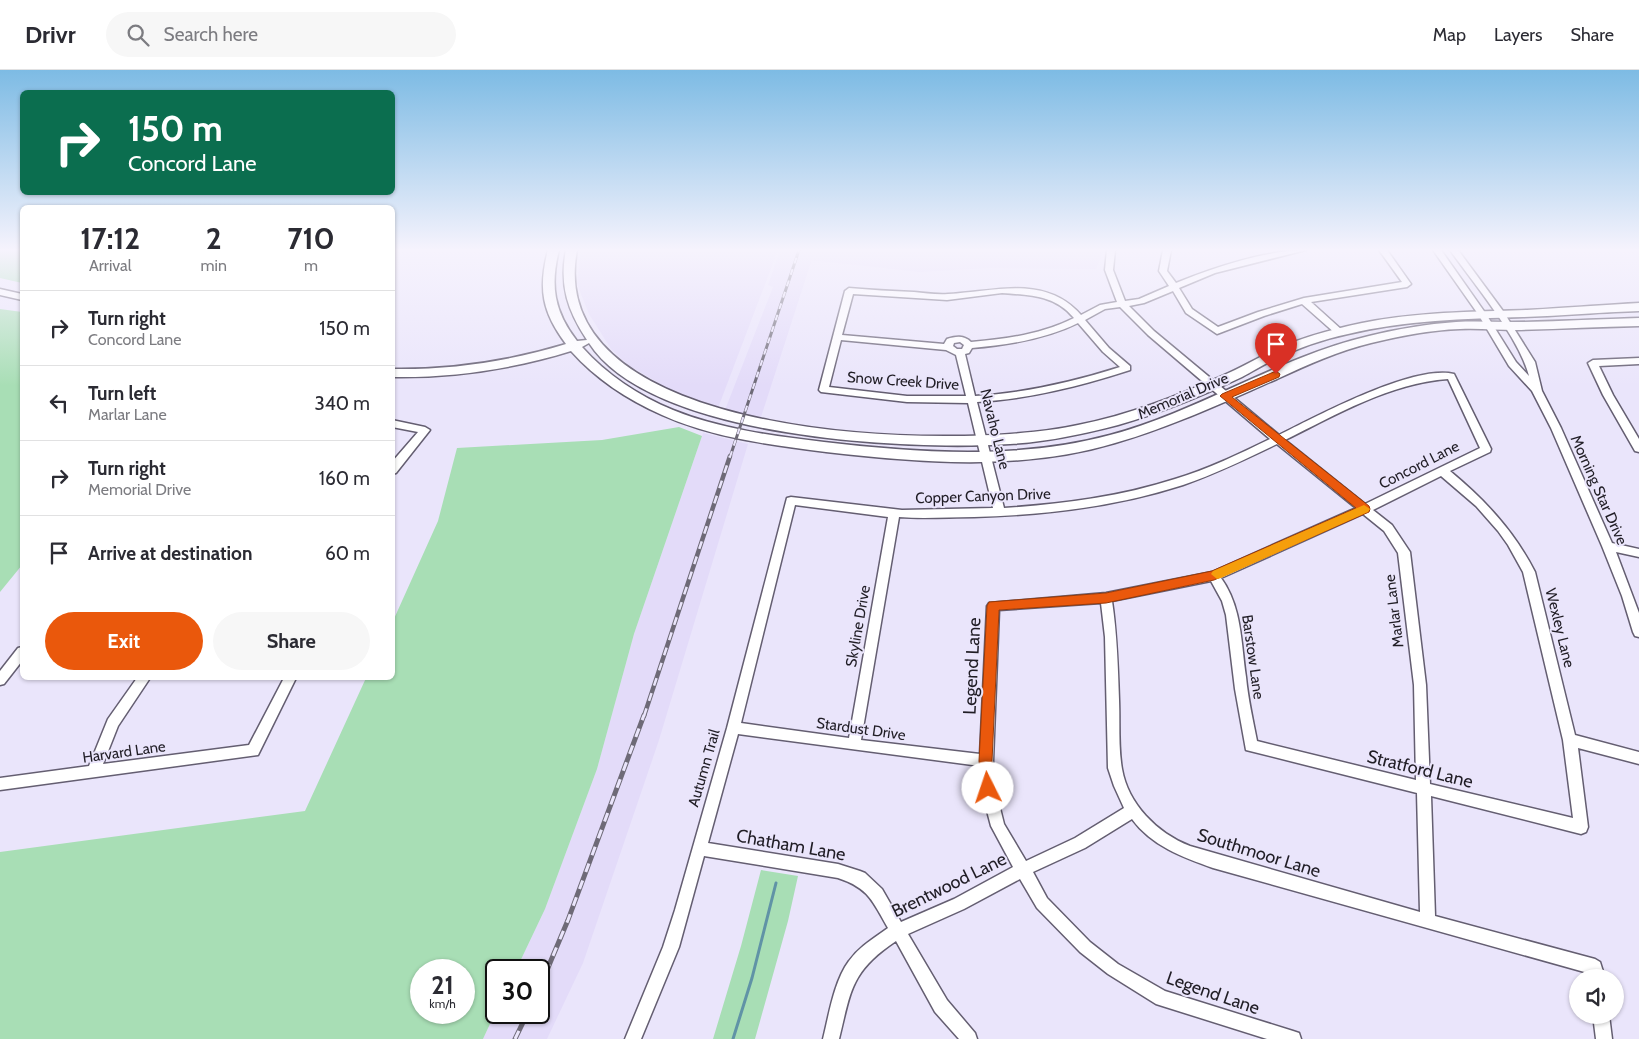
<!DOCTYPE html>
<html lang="en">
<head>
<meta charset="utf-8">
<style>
  :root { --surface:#fff; --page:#f7f7f7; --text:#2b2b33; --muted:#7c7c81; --line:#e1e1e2; --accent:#ea580c }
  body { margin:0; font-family:Cabin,sans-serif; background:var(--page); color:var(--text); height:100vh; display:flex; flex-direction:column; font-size:19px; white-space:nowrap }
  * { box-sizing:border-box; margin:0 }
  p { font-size:16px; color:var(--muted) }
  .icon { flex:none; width:28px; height:28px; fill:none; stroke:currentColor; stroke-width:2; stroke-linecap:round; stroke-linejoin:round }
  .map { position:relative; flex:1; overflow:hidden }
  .side { position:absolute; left:20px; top:135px; width:375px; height:475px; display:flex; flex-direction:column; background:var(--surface); border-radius:8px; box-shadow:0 1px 4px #0004 }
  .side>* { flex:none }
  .guide { position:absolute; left:20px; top:20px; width:375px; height:105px; border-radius:8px; box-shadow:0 1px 4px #0004; background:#0b6e4f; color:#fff; overflow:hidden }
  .fabs { position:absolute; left:1569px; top:899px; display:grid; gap:10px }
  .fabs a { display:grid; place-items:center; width:55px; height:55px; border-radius:50%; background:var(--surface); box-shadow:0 1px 4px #0004; font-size:25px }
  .speed { position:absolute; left:410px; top:889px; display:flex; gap:10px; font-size:25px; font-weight:700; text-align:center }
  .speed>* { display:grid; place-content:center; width:65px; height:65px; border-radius:50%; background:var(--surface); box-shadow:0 1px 4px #0004; line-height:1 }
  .speed small { font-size:12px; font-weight:400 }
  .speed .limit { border:2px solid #111; border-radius:8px; background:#fff; color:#111 }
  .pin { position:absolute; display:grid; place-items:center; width:42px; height:42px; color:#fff; margin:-51px -21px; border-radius:50% 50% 50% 0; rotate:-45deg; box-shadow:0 0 5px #0007 }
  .pin .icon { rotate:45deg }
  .me { position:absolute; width:55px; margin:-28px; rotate:356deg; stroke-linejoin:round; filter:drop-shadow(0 0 4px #0008) }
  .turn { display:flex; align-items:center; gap:18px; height:105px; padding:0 25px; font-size:22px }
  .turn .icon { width:65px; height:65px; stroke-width:2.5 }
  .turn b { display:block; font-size:35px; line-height:42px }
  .eta { display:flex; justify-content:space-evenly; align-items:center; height:85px; text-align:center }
  .eta b { font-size:30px; font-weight:700; line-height:35px }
  .action { display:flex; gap:10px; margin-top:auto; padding:10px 25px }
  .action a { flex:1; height:58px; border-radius:30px; background:var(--accent); color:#fff; font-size:20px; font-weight:700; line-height:58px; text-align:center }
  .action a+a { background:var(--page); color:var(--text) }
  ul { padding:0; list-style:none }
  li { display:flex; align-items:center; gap:15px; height:75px; padding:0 25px; border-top:1px solid var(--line) }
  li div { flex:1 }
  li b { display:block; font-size:19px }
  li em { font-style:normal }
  header { display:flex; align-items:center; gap:30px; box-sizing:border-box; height:70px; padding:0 25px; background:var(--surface); border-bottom:1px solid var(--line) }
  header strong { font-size:24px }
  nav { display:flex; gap:28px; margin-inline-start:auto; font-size:18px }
  .search { width:350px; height:45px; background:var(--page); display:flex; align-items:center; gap:12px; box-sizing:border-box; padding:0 18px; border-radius:28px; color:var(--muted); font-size:19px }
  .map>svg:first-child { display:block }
</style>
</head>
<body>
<header>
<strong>Drivr</strong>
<div class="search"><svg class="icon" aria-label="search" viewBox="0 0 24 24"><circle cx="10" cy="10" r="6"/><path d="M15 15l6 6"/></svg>Search here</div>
<nav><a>Map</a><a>Layers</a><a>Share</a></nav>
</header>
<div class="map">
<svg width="1639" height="969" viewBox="0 0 1639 969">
  <rect width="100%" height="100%" fill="#eae5fb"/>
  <g fill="#e3dbf9">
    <polygon points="581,180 778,180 718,338 669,319 628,295 611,279 589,244 577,214"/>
    <polygon points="780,180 1104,180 1096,199 989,198 920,202 810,190 811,192 761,347 725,340 773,217 768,215"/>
    <polygon points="703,363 748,374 659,670 583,893 547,969 483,969 496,941 496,942 539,942 539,900 516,900 545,839 597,699 634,564"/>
  </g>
  <g fill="#a8deb5" fill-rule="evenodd">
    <polygon points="0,180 22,180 22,213 0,208"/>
    <polygon points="0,239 22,242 22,495 0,522"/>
    <path d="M679,357L702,366L634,564L597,699L545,839L516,900H496V941L483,969H0V782L305,741L366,608H392L393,551L438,451L457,378L602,370ZM421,900H464V942H421Z"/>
    <polygon points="761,800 798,806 788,851 755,969 713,969 741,876"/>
  </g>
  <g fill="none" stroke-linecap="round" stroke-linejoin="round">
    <polyline stroke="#6093a6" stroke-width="3" points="733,969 752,908 776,813"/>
    <g stroke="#645e71" stroke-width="3">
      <g id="minor">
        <path d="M1107,180H1115L1113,200L1125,231L1139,229L1169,216L1159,201L1163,180H1171L1167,201L1176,213C1212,198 1267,180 1306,180L1215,203L1179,218L1192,239L1218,257L1258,242L1304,228L1402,212L1379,180H1387L1411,214L1407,217L1311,232L1342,260V264H1336L1302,234L1264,246L1217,264L1186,243L1173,221L1144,233L1129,236L1154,261L1279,365C1317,346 1414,294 1454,304L1491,379L1490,382L1450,401C1485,430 1514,461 1535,502L1575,665L1639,682V694L1578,678L1588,757L1586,762L1581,764L1431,726L1435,846L1595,889L1600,892L1605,908H1589L1588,903L1213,798C1182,787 1152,776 1132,749L1085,778L1033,802L1047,828L1090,872L1118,894L1165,921L1293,961L1299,963L1301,969H1267L1156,934L1108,904L1080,882L1037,838L1020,809L964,839L908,864L947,930L975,963L977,969H959L935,942L896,871C851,901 851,920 839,969H823C829,945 834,911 849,891C859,877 874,868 888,858C873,832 869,818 838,808L704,786L679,877L641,969H625L663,877L675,840L727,658L787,428L791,427L902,440L993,438L968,333L907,332L821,322L819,320L845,221L849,218C871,220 892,221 914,222C925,223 937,225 948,224C994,222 1045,204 1081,245L1100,235L1117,232L1105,200ZM1002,223C1030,225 1055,225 1074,248C1042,264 1007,269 971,272C964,265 956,266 947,269L944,274L842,265L853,224L947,230ZM1120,237L1148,265L1270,369C1239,384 1208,399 1175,409C1119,427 1062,434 1004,438L977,332C1030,329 1080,316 1130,300V296L1109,278L1085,250L1105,239ZM1078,253L1103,282L1120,297C1073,312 1025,323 975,326L965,284L969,283L972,278C1008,275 1046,269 1078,253ZM841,270L946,280L956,285L966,326H907L829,317ZM960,272L964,275L962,279H957L953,276L954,273ZM1448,309L1480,378L1365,434L1285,370C1336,345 1390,313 1448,309ZM1277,374L1356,438L1212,502L1106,523L989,533L987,536L980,684L861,670L899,447C924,449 949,447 974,447C1045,445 1115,437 1183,415C1215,404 1246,389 1277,374ZM1441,406L1476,436L1498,461L1508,475L1523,502L1563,670L1573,748L1430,714L1426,615L1410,482L1392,455L1373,440ZM795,435L888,447L849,668L741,653ZM1363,444L1384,461L1398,483L1414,615L1416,710L1257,671C1253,650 1248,629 1246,607C1241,573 1242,537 1221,508ZM1211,511L1222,531L1226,545L1235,619L1246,680L1417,723L1420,842L1190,776C1157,763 1128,734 1122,699C1118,677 1120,652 1119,630C1118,597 1117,564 1112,531ZM1101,533L1105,567L1108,698L1114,716L1124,738L1075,768L1026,791L1004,754L995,718L993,691L999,540ZM738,664L980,696L981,718L991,756L1013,797L954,829L901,852L882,819L865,803L860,801L838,794L708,773Z"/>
        <path d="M1433,180H1441L1486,244L1516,292L1529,306C1519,267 1474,214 1450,180H1458L1503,241L1535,292L1542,321L1561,358L1612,473L1639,479V487L1616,482L1639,543V567L1635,566L1633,562L1622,526L1602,476L1551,358L1532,321L1509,296L1478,244Z"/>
        <polygon points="1639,288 1639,294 1599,296 1613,325 1639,369 1639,382 1635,381 1603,325 1588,293 1593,290"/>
        <polygon points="392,350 425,357 430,360 396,403 392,404 392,392 418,362 392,357"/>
        <polygon points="22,577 22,591 4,614 0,615 0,601 18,578"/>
        <polygon points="137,608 150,608 118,656 103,694 249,675 284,608 296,608 258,685 0,720 0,708 89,696 108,649"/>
        <polygon points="1593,945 1609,945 1612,969 1596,969"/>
      </g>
    </g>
    <g stroke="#645e71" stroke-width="3">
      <g id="major">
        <path d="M548,180H559C550,216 554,241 577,271L587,270C568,241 559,216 566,180H577C540,375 961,381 1078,355C1129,345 1177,326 1224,305C1238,299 1252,291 1266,284C1296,269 1329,260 1362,253C1416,242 1471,242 1527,240C1564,238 1601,235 1639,233V241C1600,242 1562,246 1523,247C1464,249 1406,250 1348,264C1324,269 1298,278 1276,289C1264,294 1253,301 1242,307C1202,326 1161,343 1118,355C1083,364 1047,372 1010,374C906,381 650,368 589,273L582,277C607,305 639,326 673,340C720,359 773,366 824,372C919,383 1017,390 1110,365C1200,341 1279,287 1369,266C1397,259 1427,254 1456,252C1475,251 1493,252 1512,252C1554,252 1597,249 1639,248V256C1598,257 1557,259 1516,260C1497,260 1478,258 1460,259C1430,260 1400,266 1371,273C1338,281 1307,295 1277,309C1224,332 1171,357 1115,373C1022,401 921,393 826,382C771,375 713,368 662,345C628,330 596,309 571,281C513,299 454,308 392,307V299C452,300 510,291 566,274C542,242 538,219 548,180Z"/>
        <polygon points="0,219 22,224 22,230 0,225"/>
      </g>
    </g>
    <use href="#minor" fill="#fff" fill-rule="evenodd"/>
    <use href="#major" fill="#fff" fill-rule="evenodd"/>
    <g stroke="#6e6a77" stroke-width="3">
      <polyline id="rail-far2" points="730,387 799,180"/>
    </g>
    <g stroke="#6e6a77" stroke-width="4.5">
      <polyline id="rail-far1" points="644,646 730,386"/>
    </g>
    <g stroke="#6e6a77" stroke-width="5">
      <g id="rail">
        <polyline points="539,919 568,850 644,645"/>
        <polyline points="515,969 528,942"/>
      </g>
    </g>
    <use href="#rail-far2" stroke="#eae5fb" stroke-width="2" stroke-dasharray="6" stroke-linecap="butt"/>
    <use href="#rail-far1" stroke="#eae5fb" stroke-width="2.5" stroke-dasharray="8" stroke-linecap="butt"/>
    <use href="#rail" stroke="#eae5fb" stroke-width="3" stroke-dasharray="9" stroke-linecap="butt"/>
  </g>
  <linearGradient id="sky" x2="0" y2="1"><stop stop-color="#7dbbe4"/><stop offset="0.57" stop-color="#f6f3fd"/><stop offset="1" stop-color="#f6f3fd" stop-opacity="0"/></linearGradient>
  <rect width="1639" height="316" fill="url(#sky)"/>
  <polygon fill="#ea580c" stroke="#983908" points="1276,301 1280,304 1279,307 1232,327 1369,436 1370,439 1369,442 1214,510 1106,533 999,540 992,691 995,718 993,723 988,725 983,723 979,691 987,536 989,532 1106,523 1212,501 1356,438 1220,326 1222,324"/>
  <polygon fill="#f59e0b" points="1364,435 1370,439 1368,442 1221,508 1217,509 1211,504 1213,501"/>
  <g text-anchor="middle" stroke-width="4" stroke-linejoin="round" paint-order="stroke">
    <g font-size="15" fill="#201d25" stroke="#eae5fb">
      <text transform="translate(903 311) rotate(4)" y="5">Snow Creek Drive</text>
      <text transform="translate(1183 326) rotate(-23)" y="5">Memorial Drive</text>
      <text transform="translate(995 359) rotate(76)" y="5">Navaho Lane</text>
      <text transform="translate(1419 395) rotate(-27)" y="5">Concord Lane</text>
      <text transform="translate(1599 420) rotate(66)" y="5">Morning Star Drive</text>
      <text transform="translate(983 426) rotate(-2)" y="5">Copper Canyon Drive</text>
      <text transform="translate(1394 541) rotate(-97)" y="5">Marlar Lane</text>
      <text transform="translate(858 556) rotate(-80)" y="5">Skyline Drive</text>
      <text transform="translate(1560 558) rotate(76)" y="5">Wexley Lane</text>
      <text transform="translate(1253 587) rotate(82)" y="5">Barstow Lane</text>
      <text transform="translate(861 659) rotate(8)" y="5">Stardust Drive</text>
      <text transform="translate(124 682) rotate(-8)" y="5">Harvard Lane</text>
      <text transform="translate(704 698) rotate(-74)" y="5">Autumn Trail</text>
    </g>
    <g font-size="18" fill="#201d25" stroke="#eae5fb">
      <text transform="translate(972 596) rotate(-87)" y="6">Legend Lane</text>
      <text transform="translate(1420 699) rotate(14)" y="6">Stratford Lane</text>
      <text transform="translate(791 775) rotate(10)" y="6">Chatham Lane</text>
      <text transform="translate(1259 783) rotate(17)" y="6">Southmoor Lane</text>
      <text transform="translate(949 815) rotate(-26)" y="6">Brentwood Lane</text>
      <text transform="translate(1213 923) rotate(19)" y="6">Legend Lane</text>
    </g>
  </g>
</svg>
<div class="fabs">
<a><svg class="icon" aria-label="sound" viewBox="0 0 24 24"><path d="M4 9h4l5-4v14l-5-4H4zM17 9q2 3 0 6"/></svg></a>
</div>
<div class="speed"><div>21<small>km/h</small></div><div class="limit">30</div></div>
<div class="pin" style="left:1276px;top:304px;background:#d93025"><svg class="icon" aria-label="arrive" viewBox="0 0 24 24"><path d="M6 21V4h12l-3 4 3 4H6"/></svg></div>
<svg class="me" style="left:988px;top:718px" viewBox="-20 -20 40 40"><circle r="19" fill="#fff"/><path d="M0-13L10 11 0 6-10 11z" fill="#ea580c"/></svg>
<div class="guide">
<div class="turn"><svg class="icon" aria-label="right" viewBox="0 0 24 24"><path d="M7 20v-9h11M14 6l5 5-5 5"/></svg><div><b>150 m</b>Concord Lane</div></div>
</div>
<section class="side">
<div class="eta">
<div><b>17:12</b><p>Arrival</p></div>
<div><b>2</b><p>min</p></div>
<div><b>710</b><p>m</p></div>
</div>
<ul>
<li><svg class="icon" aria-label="right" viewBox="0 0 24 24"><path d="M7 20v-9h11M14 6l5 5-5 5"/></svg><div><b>Turn right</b><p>Concord Lane</p></div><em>150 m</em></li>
<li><svg class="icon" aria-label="left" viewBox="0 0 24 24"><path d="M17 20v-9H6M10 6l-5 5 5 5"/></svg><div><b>Turn left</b><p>Marlar Lane</p></div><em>340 m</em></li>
<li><svg class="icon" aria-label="right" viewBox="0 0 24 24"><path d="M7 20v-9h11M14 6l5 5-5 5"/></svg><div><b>Turn right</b><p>Memorial Drive</p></div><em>160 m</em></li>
<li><svg class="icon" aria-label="arrive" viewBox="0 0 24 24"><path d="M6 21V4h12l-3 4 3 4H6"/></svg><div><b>Arrive at destination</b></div><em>60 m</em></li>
</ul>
<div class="action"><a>Exit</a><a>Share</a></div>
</section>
</div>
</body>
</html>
